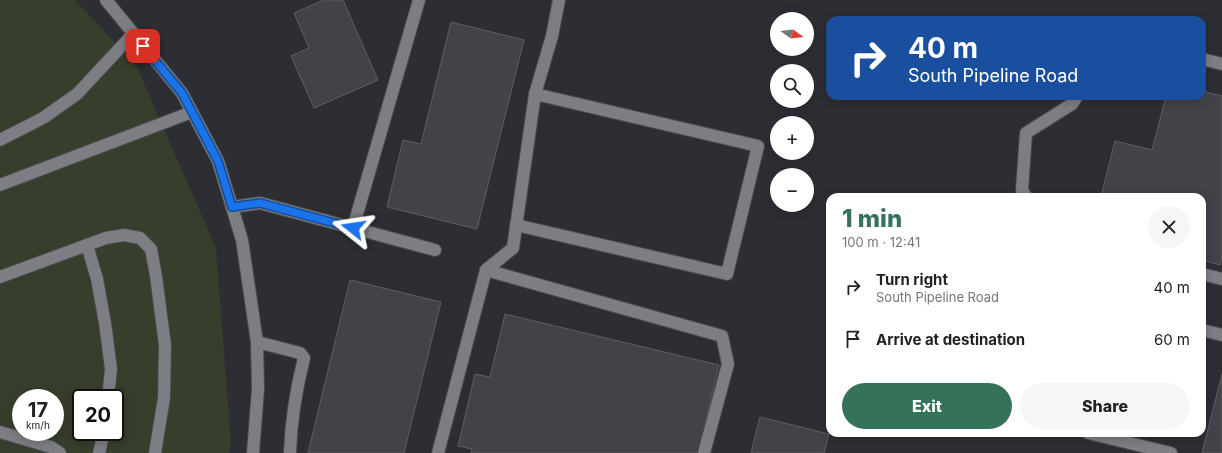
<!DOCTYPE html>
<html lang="en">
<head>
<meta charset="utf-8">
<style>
  :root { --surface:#fff; --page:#f6f6f6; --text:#222; --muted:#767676; --accent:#347259 }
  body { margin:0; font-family:Inter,sans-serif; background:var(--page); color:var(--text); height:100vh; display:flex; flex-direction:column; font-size:15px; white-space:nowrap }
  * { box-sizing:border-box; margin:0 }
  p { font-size:13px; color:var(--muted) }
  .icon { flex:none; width:22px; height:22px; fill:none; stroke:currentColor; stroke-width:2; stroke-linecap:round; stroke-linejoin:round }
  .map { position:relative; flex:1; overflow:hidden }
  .sheet { position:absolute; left:826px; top:193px; width:380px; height:244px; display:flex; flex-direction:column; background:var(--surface); border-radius:12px; box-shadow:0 2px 10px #0003 }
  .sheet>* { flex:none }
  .top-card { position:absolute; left:826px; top:16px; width:380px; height:84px; border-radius:12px; box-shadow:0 2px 10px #0003; background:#1a4fa0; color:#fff; overflow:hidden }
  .needle { width:26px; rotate:104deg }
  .controls { position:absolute; left:770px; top:12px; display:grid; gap:8px }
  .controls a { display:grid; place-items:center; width:44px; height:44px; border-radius:50%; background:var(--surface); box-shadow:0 2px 10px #0003; font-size:20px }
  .speed { position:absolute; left:12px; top:389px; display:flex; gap:8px; font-size:20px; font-weight:700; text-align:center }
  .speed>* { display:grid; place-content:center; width:52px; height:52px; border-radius:50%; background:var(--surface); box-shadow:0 2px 10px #0003; line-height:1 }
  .speed small { font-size:10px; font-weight:400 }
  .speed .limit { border:2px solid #111; border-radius:6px; background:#fff; color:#111 }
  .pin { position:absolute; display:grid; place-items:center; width:34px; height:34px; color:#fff; margin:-17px; border-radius:8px; box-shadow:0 2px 6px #0006 }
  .me { position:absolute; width:44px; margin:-22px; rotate:285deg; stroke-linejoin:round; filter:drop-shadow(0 0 3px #0008) }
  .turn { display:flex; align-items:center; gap:14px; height:84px; padding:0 16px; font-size:18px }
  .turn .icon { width:52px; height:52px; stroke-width:2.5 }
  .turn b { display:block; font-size:28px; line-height:34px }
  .round { display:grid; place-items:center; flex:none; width:42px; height:42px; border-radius:21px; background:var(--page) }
  .head { display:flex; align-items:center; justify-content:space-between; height:68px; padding:0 16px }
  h1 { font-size:24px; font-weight:800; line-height:30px; color:var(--accent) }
  .action { display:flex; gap:8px; margin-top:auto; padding:8px 16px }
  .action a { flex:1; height:46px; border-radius:24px; background:var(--accent); color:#fff; font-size:16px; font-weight:800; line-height:46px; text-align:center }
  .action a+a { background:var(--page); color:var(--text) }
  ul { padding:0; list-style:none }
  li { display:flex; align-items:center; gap:12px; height:52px; padding:0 16px }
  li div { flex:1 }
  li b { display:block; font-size:15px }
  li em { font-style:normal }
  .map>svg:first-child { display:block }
</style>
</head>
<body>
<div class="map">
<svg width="1222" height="453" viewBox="0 0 1222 453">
  <rect width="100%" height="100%" fill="#2d2e33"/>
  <path fill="#373e2b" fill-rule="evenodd" d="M0,0H75L136,65L216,248L231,443L229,453H0ZM21,398H55V432H21ZM81,398H115V432H81Z"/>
  <g fill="#414348" stroke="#5d5f64">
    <polygon points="324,0 343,0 378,80 314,108 291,56 309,48 294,13"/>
    <polygon points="451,22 524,40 477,229 387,207 403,140 421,144"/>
    <polygon points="1202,91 1222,96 1222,255 1220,265 1202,260 1202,197 1101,197 1115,141 1152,150 1166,96 1202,96"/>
    <polygon points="350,280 441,302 404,453 308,453"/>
    <polygon points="505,314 719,365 698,453 471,453 472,449 458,446 475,374 490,377"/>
    <polygon points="1222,374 1222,453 1202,453"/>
    <polygon points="760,417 829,434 824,453 751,453"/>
  </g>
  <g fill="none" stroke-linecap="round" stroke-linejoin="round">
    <g stroke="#484a4d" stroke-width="14">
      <g id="minor">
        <polyline points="106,0 182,93 218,161 242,240 257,342 258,389 253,453"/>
        <polyline points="1202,59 1222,64"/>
        <polyline points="0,140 43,118 77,94 133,34"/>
        <polyline points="0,185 192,112"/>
        <polyline points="1026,197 1022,190 1026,133 1072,104 1077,96"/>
        <polyline points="232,207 260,203 435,250"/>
        <polyline points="516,225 727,274 758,146 535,94"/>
        <polyline points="353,228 419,0"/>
        <polyline points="87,245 97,279 105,323 111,369 108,398"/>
        <polyline points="486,270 722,336 728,364 704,453"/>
        <polyline points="1202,274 1222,279"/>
        <polyline points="0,277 106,238 124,235 140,238 151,249 156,276 165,345 164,398 155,453"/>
        <polyline points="1202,330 1222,335"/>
        <path d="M257,342L300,353L304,358C296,390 291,420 290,453"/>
        <polyline points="0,432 51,447 60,453"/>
        <polyline points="1088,433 1171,453"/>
        <polyline points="99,453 104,432"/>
        <polyline points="438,453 486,270 513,248 535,94 552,36 559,0"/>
      </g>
    </g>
    <use href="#minor" stroke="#7c7e84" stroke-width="12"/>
  </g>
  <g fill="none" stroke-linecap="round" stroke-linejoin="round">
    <g stroke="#114b97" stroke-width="10">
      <polyline id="route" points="143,46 182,93 218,161 232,207 260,203 353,228"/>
    </g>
    <use href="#route" stroke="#1a73e8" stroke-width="7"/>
  </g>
</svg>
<div class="controls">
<a><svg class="needle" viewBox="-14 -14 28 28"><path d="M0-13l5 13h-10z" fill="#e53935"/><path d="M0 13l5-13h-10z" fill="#767676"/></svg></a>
<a><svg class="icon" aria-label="search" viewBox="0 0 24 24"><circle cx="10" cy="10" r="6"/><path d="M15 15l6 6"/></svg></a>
<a>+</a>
<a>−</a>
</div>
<div class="speed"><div>17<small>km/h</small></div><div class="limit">20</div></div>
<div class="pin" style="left:143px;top:46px;background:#d93025"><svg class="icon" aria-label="arrive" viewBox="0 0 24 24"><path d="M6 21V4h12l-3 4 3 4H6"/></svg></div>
<svg class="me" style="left:353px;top:228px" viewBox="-20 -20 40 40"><path d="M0-17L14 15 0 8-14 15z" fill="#1a73e8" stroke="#fff" stroke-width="4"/></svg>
<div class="top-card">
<div class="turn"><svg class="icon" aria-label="right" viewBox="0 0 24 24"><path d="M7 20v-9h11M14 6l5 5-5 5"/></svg><div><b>40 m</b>South Pipeline Road</div></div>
</div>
<section class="sheet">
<div class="head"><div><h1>1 min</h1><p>100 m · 12:41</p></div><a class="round"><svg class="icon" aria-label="close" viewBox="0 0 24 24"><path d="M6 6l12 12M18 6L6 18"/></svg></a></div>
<ul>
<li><svg class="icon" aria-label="right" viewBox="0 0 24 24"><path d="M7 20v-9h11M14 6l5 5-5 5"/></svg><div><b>Turn right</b><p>South Pipeline Road</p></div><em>40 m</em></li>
<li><svg class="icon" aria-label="arrive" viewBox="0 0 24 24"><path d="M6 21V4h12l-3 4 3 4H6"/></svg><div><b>Arrive at destination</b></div><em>60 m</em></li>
</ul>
<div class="action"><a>Exit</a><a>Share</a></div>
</section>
</div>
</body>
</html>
